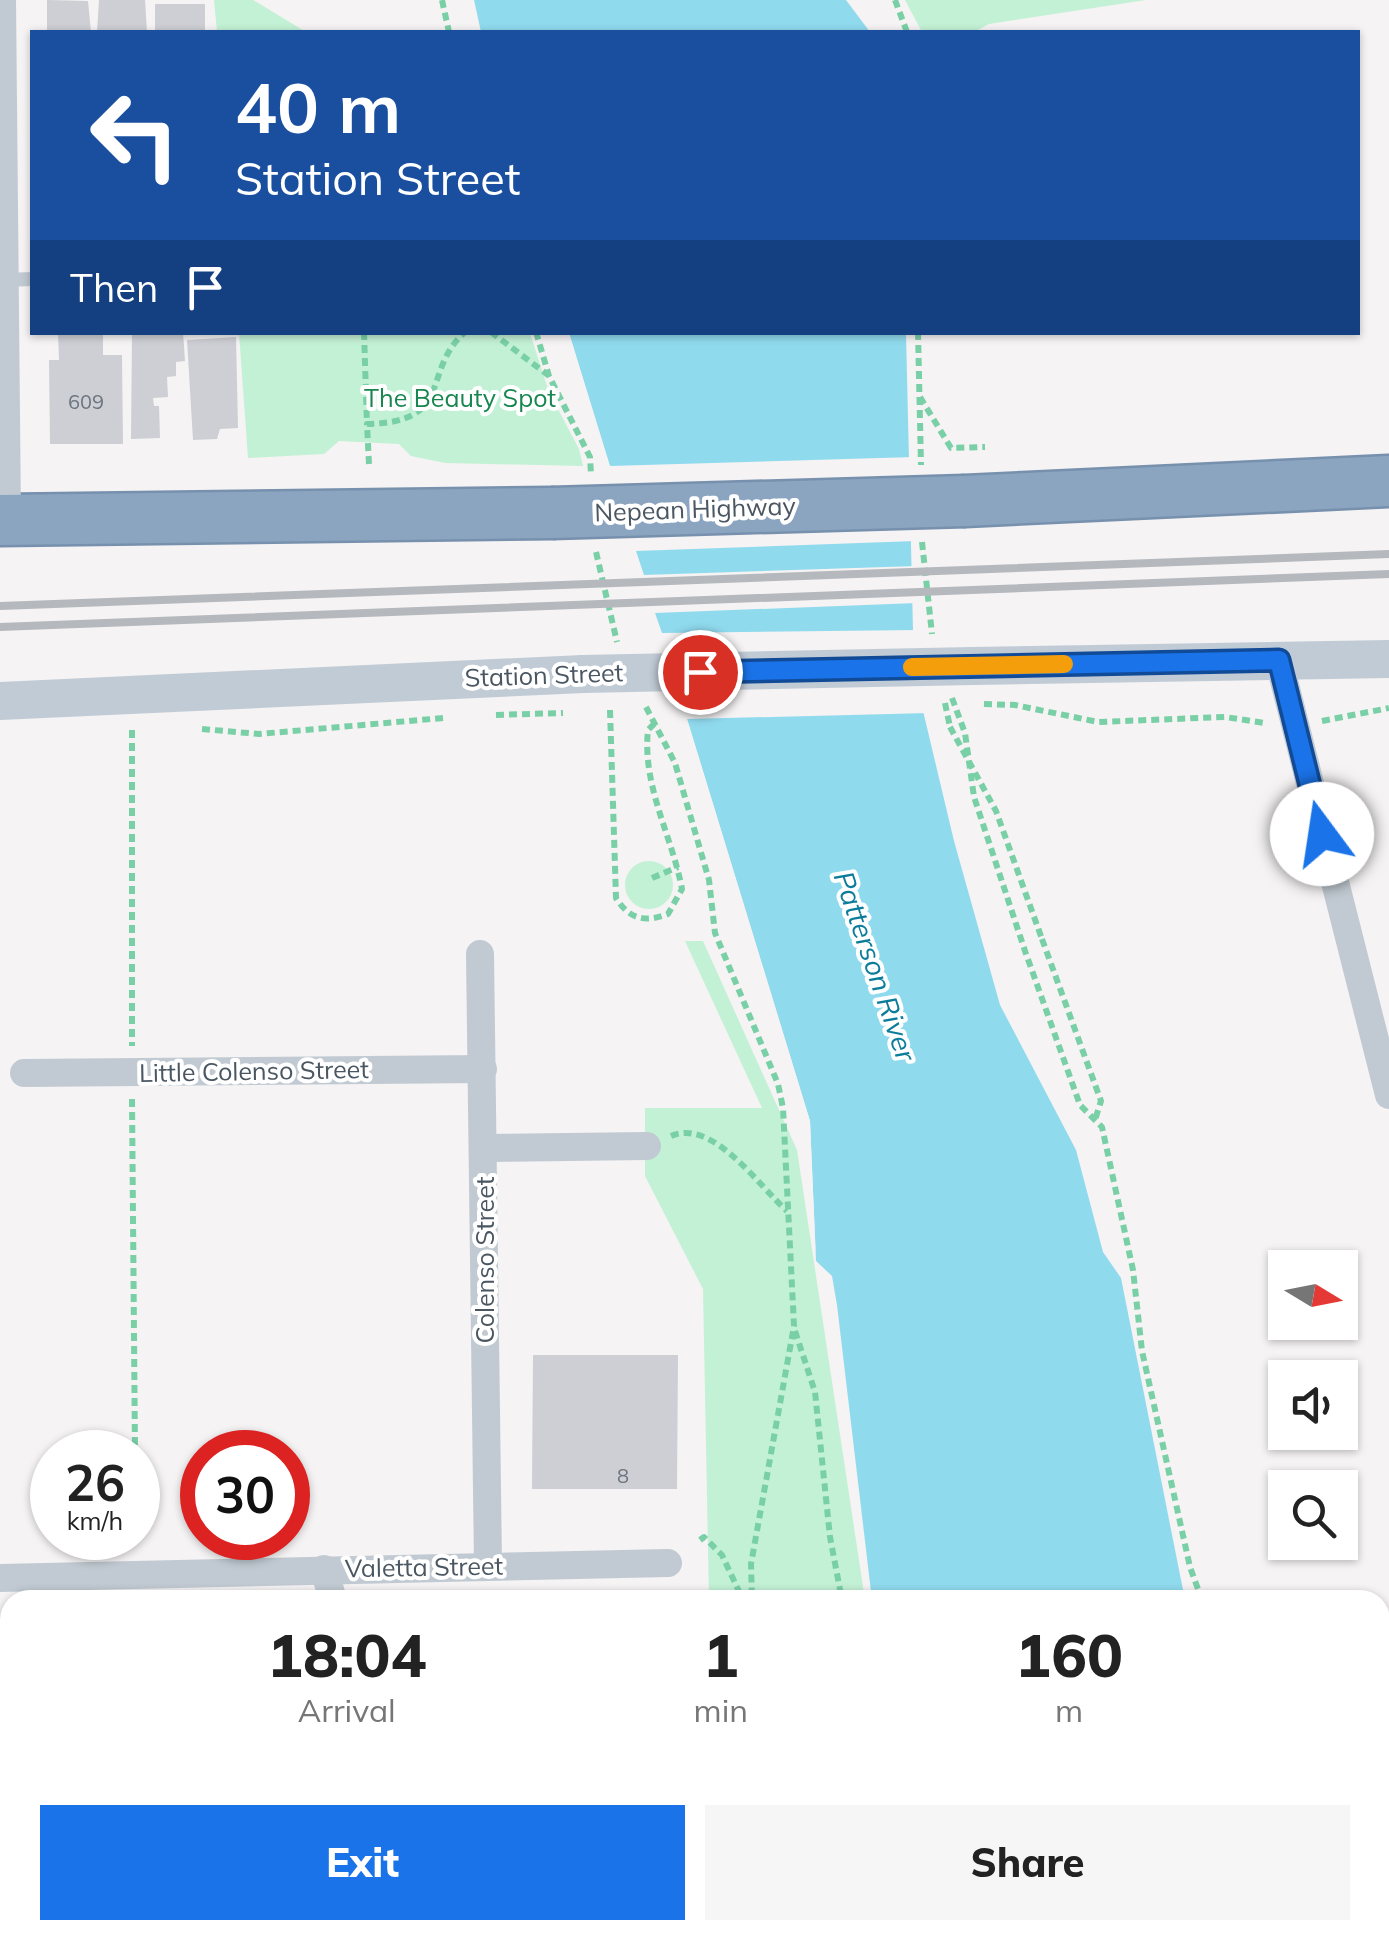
<!DOCTYPE html>
<html lang="en">
<head>
<meta charset="utf-8">
<style>
  :root { --surface:#fff; --page:#f6f6f6; --text:#222; --muted:#767676; --accent:#1a73e8 }
  body { margin:0; font-family:Mulish,sans-serif; background:var(--page); color:var(--text); height:100vh; display:flex; flex-direction:column; font-size:38px; white-space:nowrap }
  * { box-sizing:border-box; margin:0 }
  p { font-size:32px; color:var(--muted) }
  .icon { flex:none; width:55px; height:55px; fill:none; stroke:currentColor; stroke-width:2; stroke-linecap:round; stroke-linejoin:round }
  .map { position:relative; flex:1; overflow:hidden }
  .panel { position:absolute; left:0px; top:1590px; width:1390px; height:350px; display:flex; flex-direction:column; background:var(--surface); border-radius:30px 30px 0 0; box-shadow:0 2px 8px #0004 }
  .panel>* { flex:none }
  .guide { position:absolute; left:30px; top:30px; width:1330px; height:305px; border-radius:0px; box-shadow:0 2px 8px #0004; background:#1a4fa0; color:#fff; overflow:hidden }
  .needle { width:65px; rotate:100deg }
  .controls { position:absolute; left:1268px; top:1250px; display:grid; gap:20px }
  .controls a { display:grid; place-items:center; width:90px; height:90px; border-radius:0px; background:var(--surface); box-shadow:0 2px 8px #0004; font-size:50px }
  .speed { position:absolute; left:30px; top:1430px; display:flex; gap:20px; font-size:50px; font-weight:700; text-align:center }
  .speed>* { display:grid; place-content:center; width:130px; height:130px; border-radius:50%; background:var(--surface); box-shadow:0 2px 8px #0004; line-height:1 }
  .speed small { font-size:25px; font-weight:400 }
  .speed .limit { border:15px solid #d22; background:#fff; color:#111 }
  .pin { position:absolute; display:grid; place-items:center; width:85px; height:85px; color:#fff; margin:-42px; border:5px solid #fff; border-radius:50%; box-shadow:0 2px 10px #0007 }
  .me { position:absolute; width:110px; margin:-55px; rotate:346deg; stroke-linejoin:round; filter:drop-shadow(0 0 8px #0008) }
  .turn { display:flex; align-items:center; gap:35px; height:210px; padding:0 40px; font-size:45px }
  .turn .icon { width:130px; height:130px; stroke-width:2.5 }
  .turn b { display:block; font-size:70px; line-height:85px }
  .then { display:flex; align-items:center; height:95px; padding:0 40px; background:#0003; gap:20px; font-size:38px }
  .eta { display:flex; justify-content:space-evenly; align-items:center; height:170px; text-align:center }
  .eta b { font-size:60px; font-weight:800; line-height:70px }
  .cta { display:flex; gap:20px; margin-top:auto; padding:20px 40px }
  .cta a { flex:1; height:115px; border-radius:0px; background:var(--accent); color:#fff; font-size:40px; font-weight:800; line-height:115px; text-align:center }
  .cta a+a { background:var(--page); color:var(--text) }
  .map>svg:first-child { display:block }
</style>
</head>
<body>
<div class="map">
<svg width="1389" height="1940" viewBox="0 0 1389 1940">
  <rect width="100%" height="100%" fill="#f5f3f3"/>
  <g fill="#c3f1d5">
    <polygon points="214,0 253,0 306,32 217,32"/>
    <polygon points="905,0 1146,0 989,24 974,32 922,32"/>
    <polygon points="239,333 530,333 549,392 579,449 583,466 445,463 411,456 399,444 339,441 324,454 248,458"/>
    <circle cx="649" cy="885" r="24"/>
    <polygon points="685,941 703,941 797,1150 865,1600 709,1600 703,1289 645,1176 645,1108 762,1108"/>
    <polygon points="722,1930 934,1930 936,1940 722,1940"/>
  </g>
  <g fill="#90daee">
    <polygon points="474,0 846,0 870,32 481,32"/>
    <polygon points="569,333 906,333 914,673 954,841 1000,1005 1076,1150 1103,1252 1121,1278 1185,1600 872,1600 837,1305 832,1276 816,1261 810,1121"/>
    <polygon points="934,1930 1260,1930 1262,1940 936,1940"/>
  </g>
  <polygon fill="#f5f3f3" points="564,332 569,333 610,466 914,457 916,541 636,551 644,575 917,566 917,603 655,613 662,633 918,630 919,672 929,713 687,719 810,1121 816,1261 805,1122"/>
  <g fill="#cdcfd5">
    <polygon points="47,0 88,1 91,32 47,32"/>
    <polygon points="99,0 145,0 147,32 97,32"/>
    <rect x="155" y="4" width="50" height="28"/>
    <polygon points="58,332 103,332 103,355 122,355 123,444 50,444 49,360 59,360"/>
    <polygon points="183,332 185,361 176,362 176,376 167,377 168,397 153,398 154,406 159,406 160,438 131,439 132,333"/>
    <polygon points="236,337 238,428 220,429 217,439 193,440 187,340"/>
    <polygon points="533,1355 678,1355 677,1489 532,1489"/>
  </g>
  <g fill="none" stroke-linecap="round" stroke-linejoin="round">
    <g stroke="#7690ad" stroke-width="55">
      <g id="highway">
        <polyline points="965,501 1389,481"/>
        <polyline points="0,520 552,513"/>
      </g>
    </g>
    <g stroke="#7ad0a6" stroke-width="6" stroke-dasharray="8 5" stroke-linecap="butt">
      <polyline points="442,0 449,32"/>
      <polyline points="895,0 907,32"/>
      <polyline points="364,332 367,424"/>
      <polyline points="491,332 548,375"/>
      <polyline points="536,332 549,376 590,457 591,474"/>
      <polyline points="918,332 921,465"/>
      <polyline points="920,397 951,448 985,447"/>
      <path d="M369,464L367,424C456,422 420,372 465,332"/>
      <polyline points="922,542 932,634"/>
      <polyline points="596,552 617,642"/>
      <polyline points="952,698 965,733 974,797 1025,951 1080,1105 1102,1127 1133,1270 1142,1351 1190,1567 1202,1600"/>
      <polyline points="945,703 950,727"/>
      <polyline points="984,704 1015,705 1098,722 1225,717 1265,723"/>
      <polyline points="646,707 675,763 709,880 715,933 778,1084 783,1108 794,1326 751,1564 752,1600"/>
      <path d="M610,710L616,898C629,919 645,923 668,914L682,889C672,836 642,786 648,730L656,722"/>
      <polyline points="496,715 563,713"/>
      <polyline points="1322,721 1389,708"/>
      <polyline points="202,729 259,734 443,718"/>
      <polyline points="132,730 132,1046"/>
      <polyline points="652,878 678,867"/>
      <polyline points="1042,939 1101,1101 1095,1120"/>
      <polyline points="132,1099 135,1452"/>
      <path d="M671,1136C713,1118 758,1185 787,1211"/>
      <polyline points="795,1331 815,1392 830,1537 842,1600"/>
      <polyline points="700,1540 704,1537 722,1555 743,1600"/>
      <polyline points="763,1930 764,1940"/>
      <polyline points="904,1930 906,1940"/>
      <polyline points="1310,1930 1313,1940"/>
    </g>
    <polyline stroke="#c1cad2" stroke-width="14" points="4,280 32,279"/>
    <g stroke="#c1cad2" stroke-width="28">
      <polyline points="2,0 7,520"/>
      <polyline points="1279,661 1389,1095"/>
      <polyline points="480,954 488,1565"/>
      <polyline points="24,1073 483,1069"/>
      <polyline points="484,1148 647,1146"/>
      <polyline points="324,1569 333,1600"/>
      <polyline points="0,1578 668,1563"/>
      <polyline points="429,1930 431,1940"/>
      <polyline points="107,1940 142,1930"/>
    </g>
    <g stroke="#c1cbd6" stroke-width="38">
      <polyline points="973,666 1389,659"/>
      <polyline points="0,701 583,674"/>
    </g>
    <use href="#highway" stroke="#8ba5c1" stroke-width="50"/>
    <g stroke="#b5b8bd" stroke-width="8">
      <polyline points="0,606 1389,554"/>
      <polyline points="0,627 1389,574"/>
    </g>
    <g stroke="#7690ad" stroke-width="55" stroke-linecap="butt">
      <polyline id="highway-bridge" points="552,513 965,501"/>
    </g>
    <polyline stroke="#7ad0a6" stroke-width="6" stroke-dasharray="8 5" stroke-linecap="butt" points="950,727 996,811 1042,939"/>
    <polyline stroke="#c1cbd6" stroke-width="38" points="583,674 973,666"/>
    <use href="#highway-bridge" stroke="#8ba5c1" stroke-width="50"/>
  </g>
  <g fill="none" stroke-linecap="round" stroke-linejoin="round">
    <g stroke="#114b97" stroke-width="25">
      <polyline id="route" points="700,672 1279,660 1322,834"/>
    </g>
    <use href="#route" stroke="#1a73e8" stroke-width="18"/>
    <polyline stroke="#f59e0b" stroke-width="18" points="912,667 1064,664"/>
  </g>
  <g text-anchor="middle" stroke-width="8" stroke-linejoin="round" paint-order="stroke">
    <g font-size="20" fill="#6b747e">
      <text x="86" y="409">609</text>
      <text x="623" y="1483">8</text>
    </g>
    <g font-size="25" fill="#17864f" stroke="#fff">
      <text x="460" y="407">The Beauty Spot</text>
    </g>
    <g font-size="25" fill="#4a5661" stroke="#fff">
      <text transform="translate(695 509) rotate(-2)" y="9">Nepean Highway</text>
      <text transform="translate(544 675) rotate(-2)" y="9">Station Street</text>
      <text transform="translate(254 1071) rotate(-1)" y="9">Little Colenso Street</text>
      <text transform="translate(485 1260) rotate(-90)" y="9">Colenso Street</text>
      <text transform="translate(424 1567) rotate(-1)" y="9">Valetta Street</text>
    </g>
    <g font-size="28" font-style="italic" fill="#0c7c9b" stroke="#fff">
      <text transform="translate(875 966) rotate(71)" y="10">Patterson River</text>
    </g>
  </g>
</svg>
<div class="controls">
<a><svg class="needle" viewBox="-14 -14 28 28"><path d="M0-13l5 13h-10z" fill="#e53935"/><path d="M0 13l5-13h-10z" fill="#767676"/></svg></a>
<a><svg class="icon" aria-label="sound" viewBox="0 0 24 24"><path d="M4 9h4l5-4v14l-5-4H4zM17 9q2 3 0 6"/></svg></a>
<a><svg class="icon" aria-label="search" viewBox="0 0 24 24"><circle cx="10" cy="10" r="6"/><path d="M15 15l6 6"/></svg></a>
</div>
<div class="speed"><div>26<small>km/h</small></div><div class="limit">30</div></div>
<div class="pin" style="left:700px;top:672px;background:#d93025"><svg class="icon" aria-label="arrive" viewBox="0 0 24 24"><path d="M6 21V4h12l-3 4 3 4H6"/></svg></div>
<svg class="me" style="left:1322px;top:834px" viewBox="-20 -20 40 40"><circle r="19" fill="#fff"/><path d="M0-13L10 11 0 6-10 11z" fill="#1a73e8"/></svg>
<div class="guide">
<div class="turn"><svg class="icon" aria-label="left" viewBox="0 0 24 24"><path d="M17 20v-9H6M10 6l-5 5 5 5"/></svg><div><b>40 m</b>Station Street</div></div>
<div class="then">Then<svg class="icon" aria-label="arrive" viewBox="0 0 24 24"><path d="M6 21V4h12l-3 4 3 4H6"/></svg></div>
</div>
<section class="panel">
<div class="eta">
<div><b>18:04</b><p>Arrival</p></div>
<div><b>1</b><p>min</p></div>
<div><b>160</b><p>m</p></div>
</div>
<div class="cta"><a>Exit</a><a>Share</a></div>
</section>
</div>
</body>
</html>
